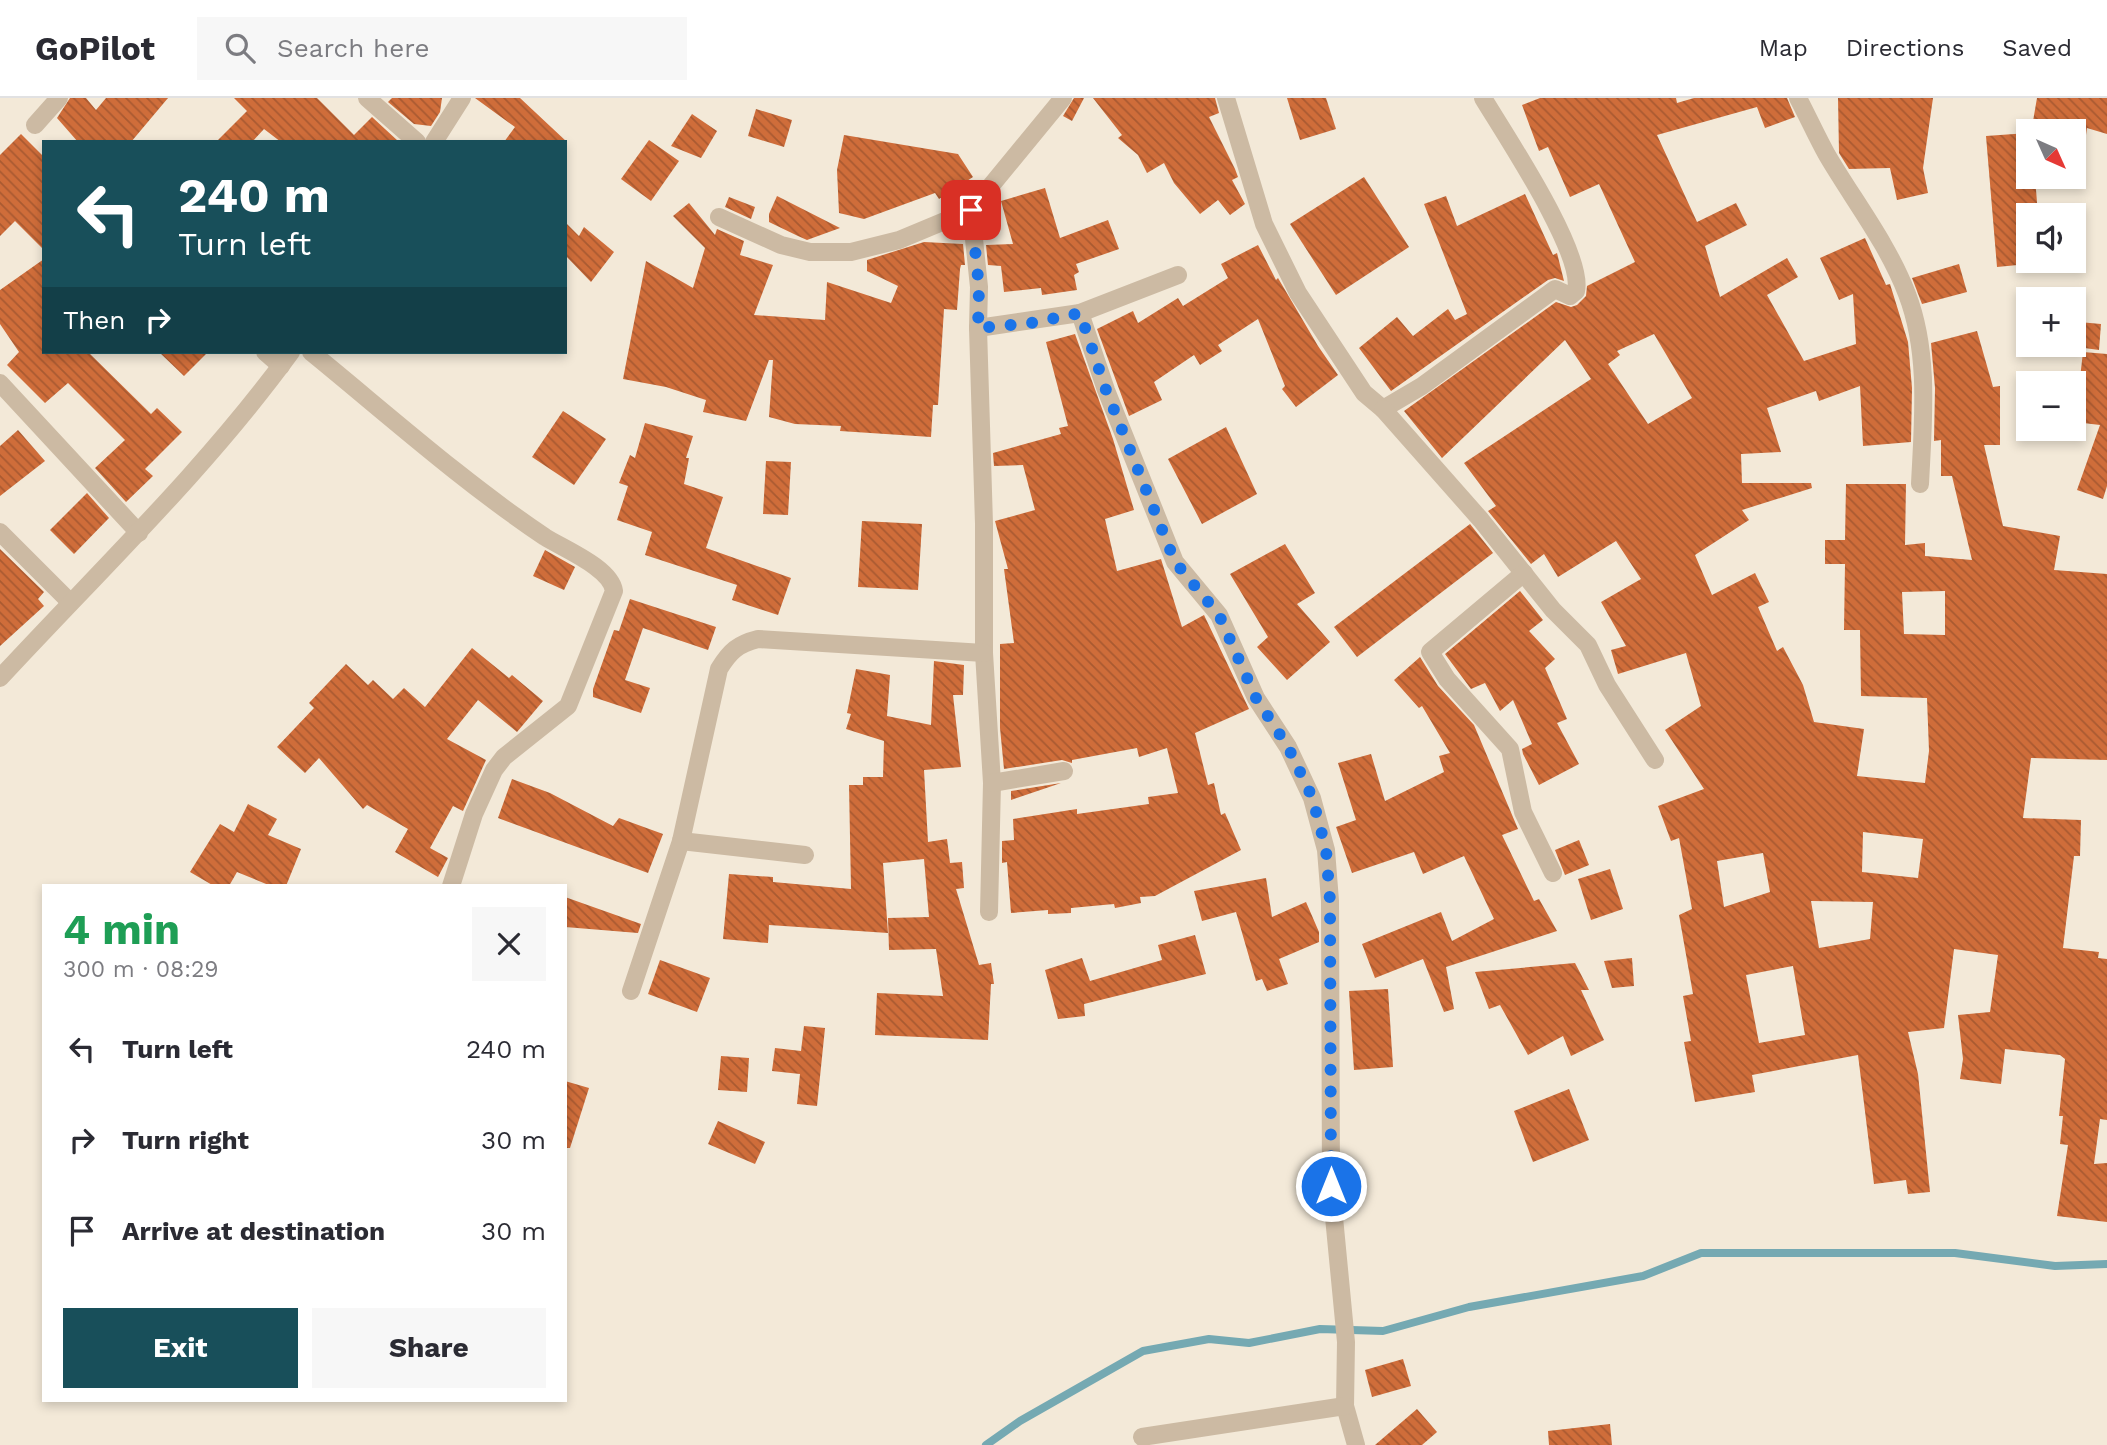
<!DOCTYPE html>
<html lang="en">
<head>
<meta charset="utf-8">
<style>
  :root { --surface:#fff; --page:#f7f7f7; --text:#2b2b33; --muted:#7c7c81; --line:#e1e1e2; --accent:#184f5a }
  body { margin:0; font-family:"Work Sans",sans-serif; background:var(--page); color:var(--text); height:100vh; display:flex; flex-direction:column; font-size:26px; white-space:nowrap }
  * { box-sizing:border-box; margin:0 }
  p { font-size:23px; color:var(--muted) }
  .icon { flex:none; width:38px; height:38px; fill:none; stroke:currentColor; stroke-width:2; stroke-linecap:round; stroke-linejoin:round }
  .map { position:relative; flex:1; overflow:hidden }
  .details { position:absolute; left:42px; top:786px; width:525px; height:518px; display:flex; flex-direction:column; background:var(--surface); border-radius:0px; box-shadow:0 4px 10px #0003 }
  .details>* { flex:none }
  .hud { position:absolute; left:42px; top:42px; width:525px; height:214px; border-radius:0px; box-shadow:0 4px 10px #0003; background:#184f5a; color:#fff; overflow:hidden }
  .needle { width:46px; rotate:135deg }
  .tools { position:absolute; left:2016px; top:21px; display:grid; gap:14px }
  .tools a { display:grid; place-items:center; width:70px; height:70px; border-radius:0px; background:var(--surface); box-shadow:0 4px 10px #0003; font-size:35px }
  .pin { position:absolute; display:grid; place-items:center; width:60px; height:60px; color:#fff; margin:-30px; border-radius:14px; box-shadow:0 4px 10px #0006 }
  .me { position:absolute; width:77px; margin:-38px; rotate:0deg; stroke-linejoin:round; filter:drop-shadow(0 0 5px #0008) }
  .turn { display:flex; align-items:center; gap:24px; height:147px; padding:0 21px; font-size:32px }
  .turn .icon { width:91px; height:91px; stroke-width:2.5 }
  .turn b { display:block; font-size:49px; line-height:60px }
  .then { display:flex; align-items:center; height:66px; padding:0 21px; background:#0003; gap:14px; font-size:26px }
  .round { display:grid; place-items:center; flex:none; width:74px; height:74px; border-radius:0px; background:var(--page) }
  .headline { display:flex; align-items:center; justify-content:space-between; height:119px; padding:0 21px }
  h1 { font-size:42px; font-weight:700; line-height:52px; color:#1e9e55 }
  .button { display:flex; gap:14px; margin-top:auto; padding:14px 21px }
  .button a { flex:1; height:80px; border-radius:0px; background:var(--accent); color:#fff; font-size:28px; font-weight:700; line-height:80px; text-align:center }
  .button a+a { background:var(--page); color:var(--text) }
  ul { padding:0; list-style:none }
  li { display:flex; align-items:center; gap:21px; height:91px; padding:0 21px }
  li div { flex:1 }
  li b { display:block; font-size:26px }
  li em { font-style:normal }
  header { display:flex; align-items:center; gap:42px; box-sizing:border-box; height:98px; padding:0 35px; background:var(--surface); border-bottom:2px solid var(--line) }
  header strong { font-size:33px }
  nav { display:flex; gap:38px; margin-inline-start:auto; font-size:24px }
  .search { width:490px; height:63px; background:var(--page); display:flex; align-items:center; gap:18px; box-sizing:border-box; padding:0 24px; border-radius:0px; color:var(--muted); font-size:26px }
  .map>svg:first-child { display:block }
</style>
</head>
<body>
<header>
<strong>GoPilot</strong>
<div class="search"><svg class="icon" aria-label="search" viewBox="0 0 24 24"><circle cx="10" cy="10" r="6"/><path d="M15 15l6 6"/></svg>Search here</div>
<nav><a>Map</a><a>Directions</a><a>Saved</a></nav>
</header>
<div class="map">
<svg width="2107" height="1347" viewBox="0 0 2107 1347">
  <defs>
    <pattern id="building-back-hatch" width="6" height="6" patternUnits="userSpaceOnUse" patternTransform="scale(1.75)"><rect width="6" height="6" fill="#cf6d3a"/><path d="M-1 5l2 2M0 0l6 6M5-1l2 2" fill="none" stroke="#a95a31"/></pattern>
  </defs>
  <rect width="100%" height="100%" fill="#f3e9d8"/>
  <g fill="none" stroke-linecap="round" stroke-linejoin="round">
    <polyline stroke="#75a9b2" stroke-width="8" points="986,1347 1020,1323 1143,1253 1209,1241 1249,1245 1320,1231 1383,1233 1469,1209 1643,1178 1701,1155 1955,1155 2055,1168 2107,1166"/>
  </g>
  <g fill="url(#building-back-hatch)" fill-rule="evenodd">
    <polygon points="70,0 86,0 96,12 106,0 168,0 131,44 78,44 57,20"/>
    <polygon points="234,0 317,0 354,37 372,19 398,43 281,44 264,31 252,44 216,44 247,13"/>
    <polygon points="392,0 442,0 440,14 431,28 414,26 388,4"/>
    <polygon points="475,0 520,0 567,44 504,44 515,29"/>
    <polygon points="1074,0 1084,0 1072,23 1063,18"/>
    <polygon points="1093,0 1215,0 1219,15 1209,19 1235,71 1238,79 1232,82 1245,106 1230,117 1218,102 1200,116 1174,85 1164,65 1147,75 1138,57 1118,40 1122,37"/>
    <polygon points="1287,0 1326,0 1336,31 1300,42"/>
    <path d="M1540,0H1676L1677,5L1694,0H1787L1795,19L1765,30L1757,9L1657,37L1697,124L1736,105L1747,127L1705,148L1720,199L1787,160L1798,179L1767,197L1804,263L1856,246L1853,196L1839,202L1820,160L1865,140L1886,187L1890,186L1908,244L1912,290L1911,344L1863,348L1860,288L1819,303L1816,293L1767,310L1781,354L1741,356L1742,385H1811L1812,390L1742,412L1749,422L1695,457L1712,497L1755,475L1769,504L1758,509L1777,553L1783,549L1803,587L1814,624L1864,631L1857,678L1925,685L1929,653L1927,600L1861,598L1860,532H1844L1845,466H1825V442H1845L1846,386H1906L1905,447L1925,445V458L1972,462L1952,378H1941V342L1934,343L1935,290L1931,245L1977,233L1993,289L2000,288V347H1984L2003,428L2060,438L2054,472L2107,476V662L2031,660L2023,720L2081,722L2080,758H2074L2063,850L2099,854L2098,860L2107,861V1022L2100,1021L2094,1066L2107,1065V1124L2057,1118L2068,1047L2060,1046L2063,1018H2059L2065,961L2060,957L2005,951L2001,986L1960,981L1963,961L1958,917L1990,914L1998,857L1954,851L1944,930L1908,934L1918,976L1930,1094L1908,1096L1906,1082L1874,1086L1858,957L1752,977L1755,994L1695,1004L1684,944L1691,943L1683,898L1693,896L1679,817L1692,811L1679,740L1671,743L1658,708L1704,691L1665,632L1701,608L1686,555L1618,576L1611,552L1626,548L1601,504L1641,481L1616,443L1558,479L1544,456L1531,466L1488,413L1496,408L1464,365L1591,281L1565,242L1442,360L1404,313L1556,204L1571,209L1577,207L1586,198L1587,188L1635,164L1599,86L1570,99L1548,49L1539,53L1522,7ZM1654,236L1692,300L1648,326L1608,266L1620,257L1617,253ZM1945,493V537L1904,536L1902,494ZM1863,734L1923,741L1918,780L1862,774ZM1763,755L1770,794L1724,809L1717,763ZM1811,803L1873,804L1870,841L1819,850ZM1793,868L1805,937L1759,945L1746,877Z"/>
    <polygon points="1838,0 1933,0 1923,70 1928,95 1897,102 1890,70 1849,71 1839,55"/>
    <polygon points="2037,0 2107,0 2107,36 2087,30 2086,37 2032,29"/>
    <polygon points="756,11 792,22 784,49 748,38"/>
    <polygon points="692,16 717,33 701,60 671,48"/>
    <polygon points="2028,35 2028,79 2035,79 2038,117 2028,117 2028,166 1997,169 1986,38"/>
    <polygon points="21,36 44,59 44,152 15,123 0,138 0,57"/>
    <polygon points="844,37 958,56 973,79 939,101 935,95 864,121 839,115 837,72"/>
    <polygon points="649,42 679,63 651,103 621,81"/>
    <polygon points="1364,79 1409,149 1336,197 1290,126"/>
    <polygon points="1045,90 1060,140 1108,122 1119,151 1076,166 1079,174 1074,177 1077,192 1042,197 1041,190 1004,194 1001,168 988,167 986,147 1013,146 1001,103"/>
    <polygon points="1525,96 1553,157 1557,155 1564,183 1555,180 1548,182 1391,293 1359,250 1397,219 1413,238 1448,211 1455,222 1467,216 1424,106 1446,98 1457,128"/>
    <polygon points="777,98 840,130 807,142 798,138 769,124 769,116"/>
    <polygon points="729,99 755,109 751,121 725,109"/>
    <polygon points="689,105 715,137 717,131 744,143 740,157 773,167 754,217 825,222 827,184 891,205 898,188 867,173 867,162 924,144 963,146 965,167 961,167 960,171 957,212 944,211 938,307 933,307 931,339 840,333 841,328 795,326 769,319 773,262 769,262 746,323 703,314 706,302 666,289 623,281 646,163 693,190 705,150 673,118"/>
    <polygon points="565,124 579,138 584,129 614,154 591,184 565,157"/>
    <polygon points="1258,147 1276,182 1278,180 1318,248 1338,277 1296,309 1282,291 1285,288 1258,221 1218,247 1222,253 1200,267 1194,257 1154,284 1162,302 1129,318 1097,231 1133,213 1138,225 1178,200 1183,208 1228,180 1221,166"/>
    <polygon points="44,161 44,254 88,254 151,316 157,310 182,334 145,371 153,378 126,404 95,370 125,342 68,285 45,305 7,267 19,254 0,226 0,192"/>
    <polygon points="1959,166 1967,194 1922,206 1912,180"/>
    <polygon points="2079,224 2101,226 2099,252 2077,249"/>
    <polygon points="1075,236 1113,341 1134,412 1105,421 1117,473 1161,461 1182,529 1204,517 1249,611 1195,635 1208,687 1214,685 1221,717 1225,715 1241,752 1155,798 1140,799 1141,805 1115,810 1114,806 1071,810 1071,815 1048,816 1048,812 1011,815 1007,764 1002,765 1002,743 1014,742 1013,721 1077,711 1077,716 1149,706 1148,699 1178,695 1167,650 1139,659 1137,650 1072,662 1072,665 1062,662 1004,671 1000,630 1000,546 1014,545 1004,471 1008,471 995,423 1035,412 1023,367 994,368 993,355 1061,336 1059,330 1068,328 1046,244"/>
    <polygon points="159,254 208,254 184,278"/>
    <polygon points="2083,254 2107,256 2107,388 2103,401 2077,392 2100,327 2075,324"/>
    <polygon points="563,313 606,341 574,387 532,359"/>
    <polygon points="645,325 693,338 686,360 689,360 684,386 723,399 706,450 791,480 778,517 732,502 737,487 645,457 652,434 617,422 628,388 619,385 630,357 635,360"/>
    <polygon points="1226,329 1257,396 1202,426 1168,361"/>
    <polygon points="18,332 45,363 0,398 0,348"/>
    <polygon points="766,363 791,364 788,417 763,416"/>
    <polygon points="87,395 109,420 74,456 50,432"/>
    <polygon points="862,423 922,426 918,492 858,489"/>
    <polygon points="1470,426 1493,455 1357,559 1334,529"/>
    <polygon points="1285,446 1315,495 1297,506 1330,544 1287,582 1257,549 1268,539 1230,476"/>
    <polygon points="0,451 44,494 38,501 44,508 0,548"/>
    <polygon points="545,452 575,469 564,492 533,478"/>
    <polygon points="1520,493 1543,522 1529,533 1555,561 1545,570 1567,621 1557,625 1579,666 1539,687 1523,656 1522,651 1532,646 1513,602 1500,613 1485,585 1471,591 1445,556"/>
    <polygon points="630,501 716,529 708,552 643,530 625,582 650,590 641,615 593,599 593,591 614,532 619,533"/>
    <polygon points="472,550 509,580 512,577 543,603 517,634 478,602 447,641 486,662 463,713 453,708 430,750 448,760 438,779 395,754 408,731 367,707 363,711 319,660 305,675 277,649 314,610 309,605 346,566 368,587 373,582 393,601 404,590 425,609"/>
    <polygon points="1420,559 1438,588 1474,627 1518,731 1502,737 1534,803 1539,801 1557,833 1446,869 1454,911 1444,914 1423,861 1375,880 1362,846 1441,814 1452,843 1494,821 1464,758 1423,776 1414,754 1352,775 1336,729 1356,722 1338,665 1371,656 1385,703 1444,674 1439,658 1450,655 1422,608 1419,610 1394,582"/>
    <polygon points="934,563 964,567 963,597 953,597 961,669 924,672 928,744 947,741 950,765 962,764 964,790 956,791 979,867 991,865 994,886 991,886 988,942 875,937 877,895 943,898 936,851 889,852 888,820 929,819 924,761 883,765 888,835 769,827 768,845 723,841 729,776 773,779 773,784 851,791 849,687 863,687 863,679 883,679 884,643 846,631 851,616 847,615 856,571 890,577 887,618 931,627"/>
    <polygon points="512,681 550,695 613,728 619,720 663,736 648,775 498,720"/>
    <polygon points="1061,685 1011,702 1011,693"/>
    <polygon points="248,706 277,721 268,737 301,751 286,788 271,788 237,774 229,788 214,788 190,774 220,726 234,734"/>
    <polygon points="1579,742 1589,767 1565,777 1555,752"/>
    <polygon points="1610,771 1623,811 1591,822 1578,781"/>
    <polygon points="1266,780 1272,819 1306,804 1319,834 1319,844 1279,861 1288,886 1267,893 1262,881 1256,883 1236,814 1202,823 1194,793"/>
    <polygon points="565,799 641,826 638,835 565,829"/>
    <polygon points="1195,837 1206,876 1084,906 1085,918 1058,921 1045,872 1082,860 1090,883 1162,862 1158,847"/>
    <polygon points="1632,860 1634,888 1612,890 1604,863"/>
    <polygon points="660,862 710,880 697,914 648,896"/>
    <polygon points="1575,865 1589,892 1581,892 1604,942 1571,958 1563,938 1528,957 1500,907 1489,911 1475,874"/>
    <polygon points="1388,891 1393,969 1354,972 1349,893"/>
    <polygon points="804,928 825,930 817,1008 797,1006 800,976 772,973 775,950 801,953"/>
    <polygon points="721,958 749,960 747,994 718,992"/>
    <polygon points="565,983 589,990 570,1050 565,1050"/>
    <polygon points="1569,991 1589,1042 1533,1064 1514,1013"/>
    <polygon points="718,1023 765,1044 755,1066 708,1046"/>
    <polygon points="1403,1261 1411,1288 1372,1299 1365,1272"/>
    <polygon points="1417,1311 1437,1334 1422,1347 1375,1347"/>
    <polygon points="1610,1326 1612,1347 1549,1347 1548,1333"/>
  </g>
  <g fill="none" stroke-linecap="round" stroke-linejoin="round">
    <g stroke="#ccbaa3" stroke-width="18">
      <polyline points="367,0 417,44"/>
      <path d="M1226,0L1264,126L1298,195L1364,295L1383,311L1422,288L1555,191L1570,198L1576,193C1585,156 1504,35 1483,0"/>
      <path d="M1798,0C1808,19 1817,39 1827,57C1854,103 1888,146 1907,196C1930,256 1923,323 1920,386"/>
      <polyline points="35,27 59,0"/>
      <polyline points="434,44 462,0"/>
      <polyline points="971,112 979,189 978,230 1080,215 1178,177"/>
      <polyline points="719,119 781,147 810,154 851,154 899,142 971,112 1063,0"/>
      <polyline points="1080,215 1106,292 1175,464 1219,517 1256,600 1288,649 1312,700 1326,752 1330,803 1331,1088 1346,1244 1345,1308 1356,1347"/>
      <polyline points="978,230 984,426 984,555 992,685 989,814"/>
      <polyline points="265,254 281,268"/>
      <path d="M311,254C387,316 463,384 545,439C564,451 611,470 614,493L568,608L504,659L494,672L474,716L451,788"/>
      <polyline points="0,285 139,435"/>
      <polyline points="1383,311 1481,422 1553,512 1588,547 1607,587 1655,662"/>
      <polyline points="0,434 70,504"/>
      <polyline points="1524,475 1430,554 1447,581 1510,651 1523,714 1553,775"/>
      <path d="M0,580C99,473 205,372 291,254"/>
      <polyline points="992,685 1064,673"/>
      <polyline points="681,743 805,757"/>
      <path d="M631,893L681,743L719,571C730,553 738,546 758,541L984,555"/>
      <polyline points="1142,1339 1345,1308"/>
    </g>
  </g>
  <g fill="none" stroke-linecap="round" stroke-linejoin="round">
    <polyline stroke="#1a73e8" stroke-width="12" stroke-dasharray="0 21.6" points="971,112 979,189 978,230 1031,225 1080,215 1106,292 1175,464 1219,517 1256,600 1288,649 1312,699 1326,751 1330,803 1331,1088"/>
  </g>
</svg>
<div class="tools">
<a><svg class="needle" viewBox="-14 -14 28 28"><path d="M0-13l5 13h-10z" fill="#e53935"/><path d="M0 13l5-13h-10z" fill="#7c7c81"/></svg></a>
<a><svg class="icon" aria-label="sound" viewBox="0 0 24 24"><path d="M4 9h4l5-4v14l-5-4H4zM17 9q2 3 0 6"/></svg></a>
<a>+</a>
<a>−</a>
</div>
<div class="pin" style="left:971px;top:112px;background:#d93025"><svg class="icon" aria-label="arrive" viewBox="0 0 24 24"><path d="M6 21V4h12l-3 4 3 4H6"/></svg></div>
<svg class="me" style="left:1331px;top:1088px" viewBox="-20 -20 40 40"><circle r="17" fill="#1a73e8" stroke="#fff" stroke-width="3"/><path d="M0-11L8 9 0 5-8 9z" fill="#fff"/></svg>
<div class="hud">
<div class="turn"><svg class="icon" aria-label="left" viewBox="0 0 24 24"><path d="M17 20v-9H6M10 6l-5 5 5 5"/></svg><div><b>240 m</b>Turn left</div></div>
<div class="then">Then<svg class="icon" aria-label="right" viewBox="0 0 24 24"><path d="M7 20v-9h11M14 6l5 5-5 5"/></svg></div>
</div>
<section class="details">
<div class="headline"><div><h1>4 min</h1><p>300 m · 08:29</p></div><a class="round"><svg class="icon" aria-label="close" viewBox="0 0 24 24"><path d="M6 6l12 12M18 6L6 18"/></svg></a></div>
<ul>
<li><svg class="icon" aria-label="left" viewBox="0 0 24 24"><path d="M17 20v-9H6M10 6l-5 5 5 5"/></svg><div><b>Turn left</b></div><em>240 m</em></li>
<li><svg class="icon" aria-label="right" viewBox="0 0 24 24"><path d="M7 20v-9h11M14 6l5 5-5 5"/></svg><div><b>Turn right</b></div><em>30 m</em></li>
<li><svg class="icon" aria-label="arrive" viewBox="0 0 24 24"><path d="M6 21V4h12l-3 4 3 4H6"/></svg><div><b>Arrive at destination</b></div><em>30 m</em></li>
</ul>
<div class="button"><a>Exit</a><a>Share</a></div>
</section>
</div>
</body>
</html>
